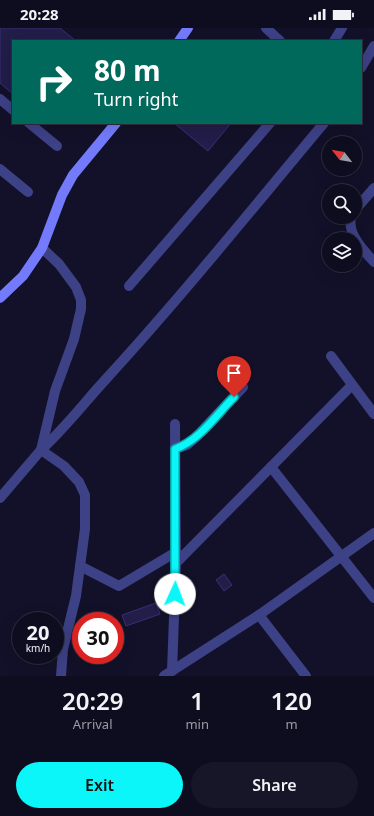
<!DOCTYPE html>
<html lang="en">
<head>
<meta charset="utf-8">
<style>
  :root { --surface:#0e0d1f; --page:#171628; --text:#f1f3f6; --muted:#9b9ca4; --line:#2e2d3d; --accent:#0af6f9 }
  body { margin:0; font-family:"Noto Sans",sans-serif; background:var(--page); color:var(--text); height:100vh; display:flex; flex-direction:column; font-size:15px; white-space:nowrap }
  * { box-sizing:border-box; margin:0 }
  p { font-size:13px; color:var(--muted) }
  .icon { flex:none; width:22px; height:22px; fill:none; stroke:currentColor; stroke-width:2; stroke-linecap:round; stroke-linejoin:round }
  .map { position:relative; height:648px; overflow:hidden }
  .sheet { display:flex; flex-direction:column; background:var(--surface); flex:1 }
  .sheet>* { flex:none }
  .guide { position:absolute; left:12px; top:12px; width:350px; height:84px; border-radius:0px; box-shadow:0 4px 16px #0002,0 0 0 1px var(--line); background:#00695c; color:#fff; overflow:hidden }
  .needle { width:26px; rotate:301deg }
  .tools { position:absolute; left:322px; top:108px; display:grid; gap:8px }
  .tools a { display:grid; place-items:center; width:40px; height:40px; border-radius:50%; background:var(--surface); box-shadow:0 4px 16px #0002,0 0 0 1px var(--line); font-size:20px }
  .speed { position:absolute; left:12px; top:584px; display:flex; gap:8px; font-size:20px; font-weight:700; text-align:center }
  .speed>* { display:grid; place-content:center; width:52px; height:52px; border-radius:50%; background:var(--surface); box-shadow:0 4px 16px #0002,0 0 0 1px var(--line); line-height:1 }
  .speed small { font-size:10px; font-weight:400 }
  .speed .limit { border:6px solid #d22; background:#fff; color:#111 }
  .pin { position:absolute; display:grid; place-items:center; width:34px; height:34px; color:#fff; margin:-41px -17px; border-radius:50% 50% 50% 0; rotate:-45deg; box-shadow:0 0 4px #0007 }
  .pin .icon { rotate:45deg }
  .me { position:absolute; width:44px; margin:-22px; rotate:2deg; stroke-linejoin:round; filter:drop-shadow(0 0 3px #0008) }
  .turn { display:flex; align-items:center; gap:14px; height:84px; padding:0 16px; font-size:18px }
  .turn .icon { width:52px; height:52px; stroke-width:2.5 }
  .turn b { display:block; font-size:28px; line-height:34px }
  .eta { display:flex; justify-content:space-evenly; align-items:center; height:68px; text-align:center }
  .eta b { font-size:24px; font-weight:600; line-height:28px }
  .action { display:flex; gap:8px; margin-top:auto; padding:8px 16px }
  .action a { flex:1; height:46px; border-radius:24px; background:var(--accent); color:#111; font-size:16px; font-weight:600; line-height:46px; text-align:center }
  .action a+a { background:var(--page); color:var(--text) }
  .status { display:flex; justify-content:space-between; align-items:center; height:28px; padding:0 20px; background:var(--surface); direction:ltr }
  .status svg { height:11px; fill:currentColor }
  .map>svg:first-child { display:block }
</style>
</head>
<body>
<div class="status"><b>20:28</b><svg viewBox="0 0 49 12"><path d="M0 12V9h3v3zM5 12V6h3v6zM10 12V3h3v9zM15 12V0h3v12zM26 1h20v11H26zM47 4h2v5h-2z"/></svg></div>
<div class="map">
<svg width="374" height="648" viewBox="0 0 374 648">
  <rect width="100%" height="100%" fill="#131129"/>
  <g fill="#221d49" stroke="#383075">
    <polygon points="0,0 60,0 76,13 13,13 13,66 0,55"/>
    <polygon points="174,95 231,95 208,123"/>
    <polygon points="224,546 232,557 224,563 216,552"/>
    <polygon points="156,575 160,586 126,598 122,587"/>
  </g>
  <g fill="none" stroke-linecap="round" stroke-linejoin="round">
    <g stroke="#3d4186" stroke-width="10">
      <polyline points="266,0 280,13"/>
      <polyline points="334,13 342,0"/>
      <polyline points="361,40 374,18"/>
      <polyline points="0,71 13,82"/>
      <polyline points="29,95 57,118"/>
      <polyline points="0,141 28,164"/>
      <polyline points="355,182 374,160"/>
      <path d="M351,189C347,206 364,223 374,234"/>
      <polyline points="129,258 270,95"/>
      <polyline points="331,328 374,386"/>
      <polyline points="175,421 187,417 196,409 243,359"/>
      <polyline points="271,439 374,570"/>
      <polyline points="0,470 41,422 55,363 74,311 81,281 81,272 76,259 59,236 42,220"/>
      <polyline points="176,535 352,357"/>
      <polyline points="80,538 119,558 176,524"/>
      <polyline points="259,587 306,648"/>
      <polyline points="172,643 176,535 175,396"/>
      <path d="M61,648L63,621L76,568L85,501V467L79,454L64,438L41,422C65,400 84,375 106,351C182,268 252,181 324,95"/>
      <polyline points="164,648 259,587 374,505"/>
    </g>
    <g stroke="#737bfc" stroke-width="10">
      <polyline points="179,13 188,0"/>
      <polyline points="0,270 23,248 42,220 62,167 73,147 116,95"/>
    </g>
  </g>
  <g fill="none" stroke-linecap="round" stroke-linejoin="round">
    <g stroke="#06a0a2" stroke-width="10">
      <path id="route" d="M175,566V421C200,412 216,387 234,369"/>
    </g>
    <use href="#route" stroke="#0af6f9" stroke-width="7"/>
  </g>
</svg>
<div class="tools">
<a><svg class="needle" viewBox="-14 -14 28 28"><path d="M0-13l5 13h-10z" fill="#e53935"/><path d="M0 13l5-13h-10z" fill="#9b9ca4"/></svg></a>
<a><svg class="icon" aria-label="search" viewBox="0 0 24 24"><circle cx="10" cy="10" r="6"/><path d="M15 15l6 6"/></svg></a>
<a><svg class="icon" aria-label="layers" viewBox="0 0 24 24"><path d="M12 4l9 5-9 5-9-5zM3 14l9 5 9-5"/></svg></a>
</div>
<div class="speed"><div>20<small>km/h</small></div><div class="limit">30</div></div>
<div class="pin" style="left:234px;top:369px;background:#d93025"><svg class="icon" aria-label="arrive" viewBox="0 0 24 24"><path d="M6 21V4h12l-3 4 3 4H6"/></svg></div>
<svg class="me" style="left:175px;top:566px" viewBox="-20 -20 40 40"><circle r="19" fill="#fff"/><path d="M0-13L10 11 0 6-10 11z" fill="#0af6f9"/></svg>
<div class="guide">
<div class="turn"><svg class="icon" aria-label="right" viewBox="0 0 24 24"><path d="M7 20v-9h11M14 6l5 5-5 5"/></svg><div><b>80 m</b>Turn right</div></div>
</div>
</div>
<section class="sheet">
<div class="eta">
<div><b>20:29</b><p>Arrival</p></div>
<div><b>1</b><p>min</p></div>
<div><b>120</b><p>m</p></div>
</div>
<div class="action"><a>Exit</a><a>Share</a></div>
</section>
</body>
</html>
